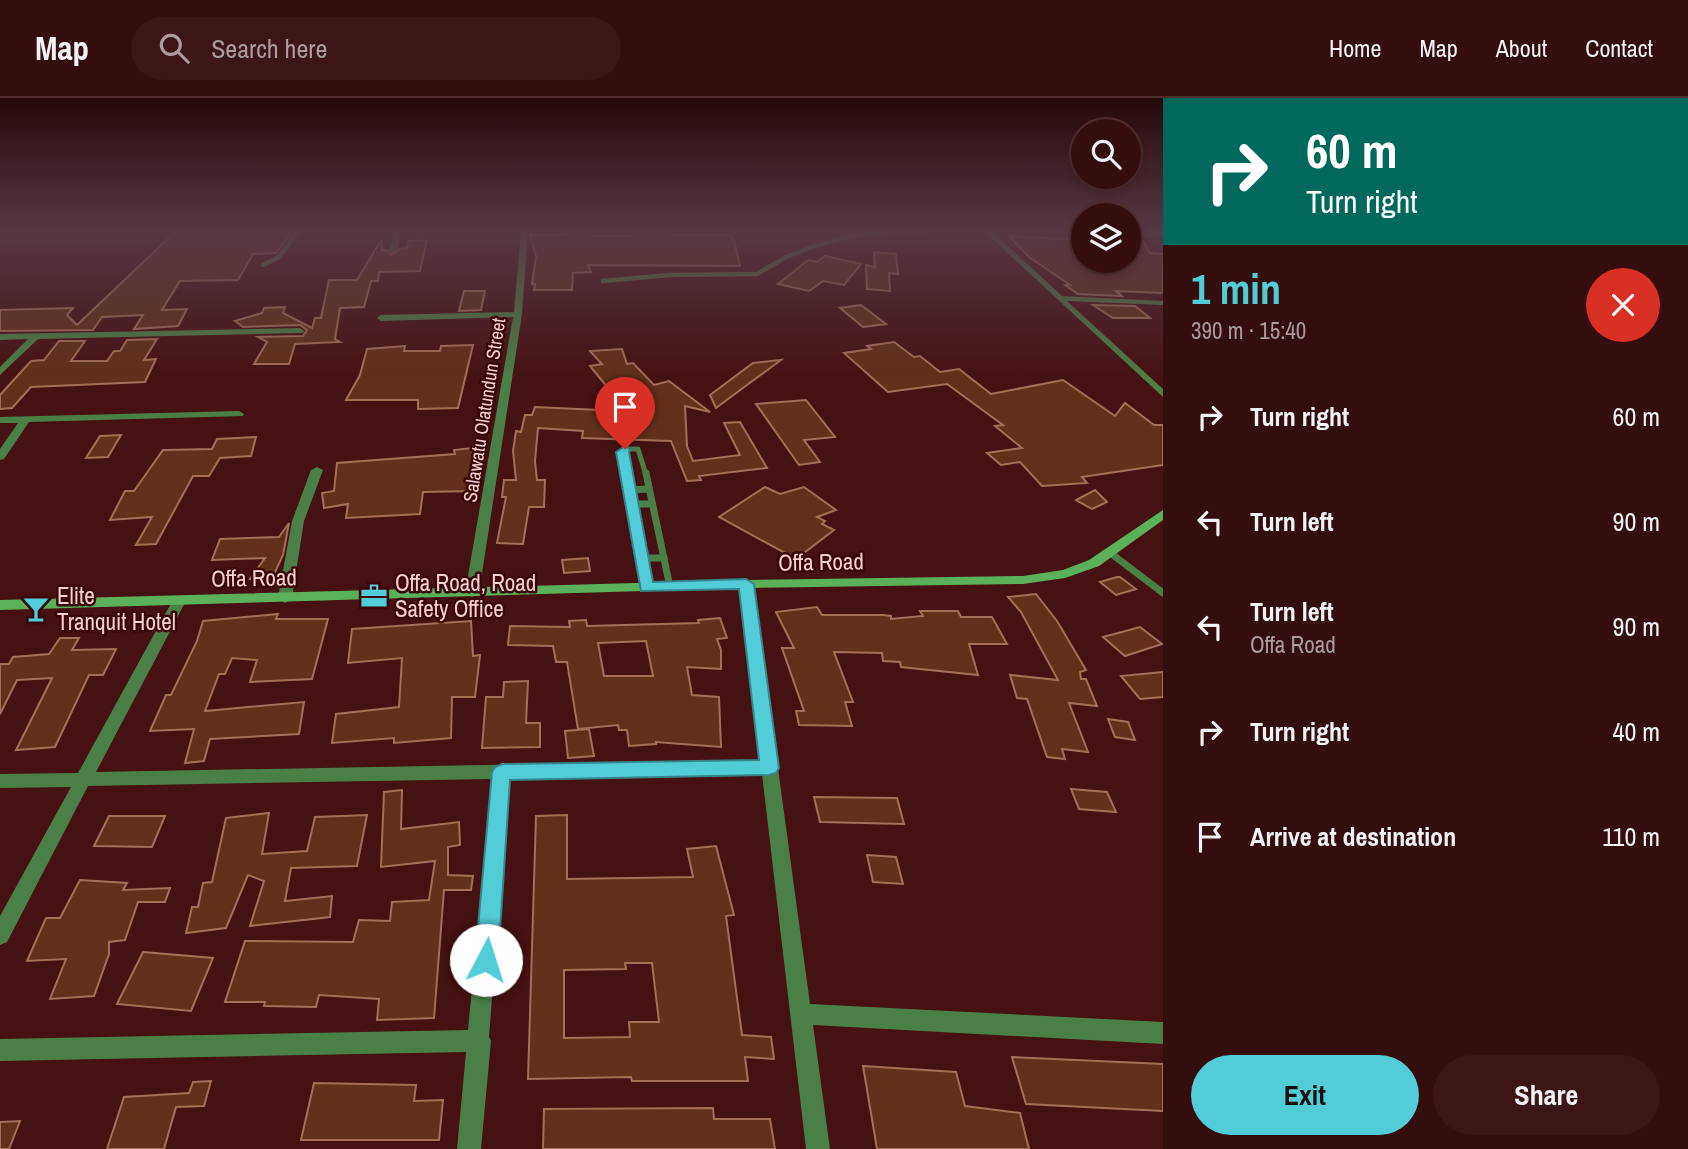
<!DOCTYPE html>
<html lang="en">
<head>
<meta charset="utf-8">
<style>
  :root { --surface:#340d0e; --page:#3c1617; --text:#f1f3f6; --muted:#a99c9e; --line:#4e2d2e; --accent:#52ccd6 }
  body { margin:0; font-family:"Archivo Narrow",sans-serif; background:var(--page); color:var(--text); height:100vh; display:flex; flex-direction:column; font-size:26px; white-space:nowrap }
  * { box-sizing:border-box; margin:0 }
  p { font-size:23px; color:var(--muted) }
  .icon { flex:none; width:38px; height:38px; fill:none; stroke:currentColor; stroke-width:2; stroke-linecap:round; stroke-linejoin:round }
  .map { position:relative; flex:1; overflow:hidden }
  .side { display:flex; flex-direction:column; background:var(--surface); width:525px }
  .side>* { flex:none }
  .hud { background:#00695c; color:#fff; overflow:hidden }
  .tools { position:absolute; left:1071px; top:21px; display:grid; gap:14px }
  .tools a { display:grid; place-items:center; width:70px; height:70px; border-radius:50%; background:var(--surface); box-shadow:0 4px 10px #0003,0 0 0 2px var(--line); font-size:35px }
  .pin { position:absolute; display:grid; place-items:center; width:60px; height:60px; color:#fff; margin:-72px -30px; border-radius:50% 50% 50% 0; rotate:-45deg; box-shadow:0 0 7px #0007 }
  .pin .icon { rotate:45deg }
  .me { position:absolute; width:77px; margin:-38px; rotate:5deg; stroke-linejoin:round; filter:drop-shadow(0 0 5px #0008) }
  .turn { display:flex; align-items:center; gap:24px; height:147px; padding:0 28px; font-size:32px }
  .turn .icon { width:91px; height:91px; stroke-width:2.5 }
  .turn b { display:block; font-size:49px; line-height:60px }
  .round { display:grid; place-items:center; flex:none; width:74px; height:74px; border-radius:37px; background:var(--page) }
  .overview { display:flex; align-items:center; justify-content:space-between; height:119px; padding:0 28px }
  h1 { font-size:42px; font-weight:700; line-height:52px; color:var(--accent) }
  .button { display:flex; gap:14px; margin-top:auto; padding:14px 28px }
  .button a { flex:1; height:80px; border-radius:42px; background:var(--accent); color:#111; font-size:28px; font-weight:700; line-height:80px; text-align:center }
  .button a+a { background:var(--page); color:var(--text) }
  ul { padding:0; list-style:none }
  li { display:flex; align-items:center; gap:21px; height:105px; padding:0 28px }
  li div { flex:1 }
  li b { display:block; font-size:26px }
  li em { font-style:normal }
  header { display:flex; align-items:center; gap:42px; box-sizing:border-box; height:98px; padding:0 35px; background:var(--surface); border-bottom:2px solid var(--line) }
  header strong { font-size:33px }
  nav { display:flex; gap:38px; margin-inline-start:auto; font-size:24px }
  .search { width:490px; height:63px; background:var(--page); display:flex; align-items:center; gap:18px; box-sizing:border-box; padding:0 24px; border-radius:38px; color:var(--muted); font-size:26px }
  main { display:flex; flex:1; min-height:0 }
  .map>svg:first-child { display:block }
</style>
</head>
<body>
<header>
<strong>Map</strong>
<div class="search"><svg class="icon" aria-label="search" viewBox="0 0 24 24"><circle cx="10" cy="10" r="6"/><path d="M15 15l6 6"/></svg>Search here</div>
<nav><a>Home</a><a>Map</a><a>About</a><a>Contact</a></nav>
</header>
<main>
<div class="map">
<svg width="1163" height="1051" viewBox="0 0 1163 1051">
  <rect width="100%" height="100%" fill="#451112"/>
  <g fill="#612f1a" stroke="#a56e57" stroke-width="2" fill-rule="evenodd">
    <polygon points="176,133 292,133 276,155 253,156 238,182 180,183 162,212 187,211 178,228 134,231 143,217 102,219 93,232 0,233 0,212 73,210 67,217 77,227"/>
    <polygon points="565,133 585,133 587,137 592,138 730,137 734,142 740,168 588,167 591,174 573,175 572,192 534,192 535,186 532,186 536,158 530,137 566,137"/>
    <polygon points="1009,138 1083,142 1083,165 1114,171 1129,168 1129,142 1142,141 1150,155 1163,156 1163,195 1116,193 1122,198 1078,196 1065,187 1070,187 1029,159"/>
    <polygon points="381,142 382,152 386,152 391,157 400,151 407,150 408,143 427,142 420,173 379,174 378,183 371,183 364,209 340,210 335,241 340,244 295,246 289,266 254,266 267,244 258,239 303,238 307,232 300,227 243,229 235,223 262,215 264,210 285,209 283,215 312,230 315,220 321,220 329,182 357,182"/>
    <polygon points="874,154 896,156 898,176 889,175 890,193 867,191 866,167 875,169"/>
    <polygon points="825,158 861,166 844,187 823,183 809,193 778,186 808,162 817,164"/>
    <polygon points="464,193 485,193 481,212 459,213"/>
    <polygon points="861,207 886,226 863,229 840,210"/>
    <polygon points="1093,207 1135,208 1150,220 1113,220"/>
    <polygon points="157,241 144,262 156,261 145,284 31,289 12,310 0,311 0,297 31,263 44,262 59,243 85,243 71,263 107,263 114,253 120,253 127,242"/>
    <polygon points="894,244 914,259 920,258 940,274 959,271 991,296 1063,282 1115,318 1125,305 1154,327 1163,327 1163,367 1082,379 1087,385 1042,388 1020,364 1001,367 987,355 1022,350 995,328 1003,327 947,286 888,294 844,255 871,251 867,248"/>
    <polygon points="473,247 458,310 418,311 418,302 346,302 360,277 367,251 405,248 404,253 440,253 441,248"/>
    <polygon points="622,251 627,266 633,265 654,287 669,283 710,314 685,308 687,348 693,363 740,357 724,325 740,324 767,370 699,378 701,382 687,383 671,343 582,340 583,333 538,330 535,363 537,382 545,382 544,409 529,409 523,446 497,445 506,399 502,399 504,382 516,382 513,353 516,333 521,334 525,317 532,317 535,309 600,312 599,308 606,308 604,300 616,300 590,268 602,266 590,253"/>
    <polygon points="781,262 751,284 716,310 710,297 753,265"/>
    <polygon points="806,302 835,339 804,342 820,364 799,367 756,306"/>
    <polygon points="121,337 108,359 86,360 100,338"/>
    <polygon points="256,339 251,358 220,360 209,378 193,378 156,446 136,447 152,419 110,422 125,393 134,393 163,352 212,351 217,341"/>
    <polygon points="472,350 476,374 474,393 423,394 420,416 346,420 348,406 324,410 322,395 334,393 337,365 455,356 454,352"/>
    <polygon points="765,389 780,396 804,389 836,412 817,419 825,423 822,426 834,432 796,461 719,419"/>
    <polygon points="1095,392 1107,404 1092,411 1076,402"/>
    <polygon points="289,425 283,457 271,483 250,481 265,460 212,462 220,441 279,439"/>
    <polygon points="588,460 590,473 564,475 562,462"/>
    <polygon points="1117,479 1120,479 1136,491 1116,497 1100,484"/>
    <polygon points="1036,496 1057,523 1086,572 1080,574 1081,581 1086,581 1097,608 1069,605 1088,654 1062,651 1065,661 1047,659 1027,601 1017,600 1010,577 1058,582 1021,514 1008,499"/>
    <polygon points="817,509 822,517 883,517 891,518 891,521 923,518 920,513 958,513 961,519 992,519 1007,546 969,546 978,577 901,569 900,564 883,563 882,555 834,554 853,604 845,604 852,628 799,627 796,613 804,613 782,550 794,550 776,514"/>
    <polygon points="278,516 276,521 328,521 312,581 250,584 257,562 232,560 225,576 219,576 205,613 304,604 299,636 210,641 204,663 185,665 194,631 150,633 166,597 171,597 197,543 203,523"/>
    <path d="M720,520L727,540L717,541L721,552V571L687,569L692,597L719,599L721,649L656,644V646L629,648L627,632H619L618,627L578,631L567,564H556L553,548L508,547L510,528L570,529L569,523L586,522L587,528L699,525L698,522ZM646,543L653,578H604L598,545Z"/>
    <polygon points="471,523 473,558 480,557 475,599 452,599 451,640 394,645 394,640 332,645 336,616 399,609 402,560 348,565 352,531"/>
    <polygon points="1140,529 1162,546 1125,558 1103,539"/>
    <polygon points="60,540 79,540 72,552 116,551 103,577 89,577 55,649 16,652 52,580 17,582 0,616 0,566 9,566 13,559 49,556"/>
    <polygon points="1163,574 1163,599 1140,601 1121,578"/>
    <polygon points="528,583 526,625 540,625 540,649 482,650 486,599 503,599 504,584"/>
    <polygon points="1108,621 1128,624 1135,642 1115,639"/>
    <polygon points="589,631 594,658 568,660 565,633"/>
    <polygon points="1071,691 1107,694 1116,714 1079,711"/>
    <polygon points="402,692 401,731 459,724 460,747 448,749 448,777 473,778 471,792 444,792 434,920 377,922 379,901 319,897 316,909 264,908 265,904 225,904 245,843 353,844 359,822 390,823 392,804 429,802 435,763 381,769 384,694"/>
    <polygon points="814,699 897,700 904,726 820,724"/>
    <polygon points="269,715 262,756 307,753 315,719 367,717 357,768 291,770 285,803 332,798 330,819 250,828 264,783 248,777 226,830 186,835 192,809 198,809 203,785 212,784 226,720"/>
    <path d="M567,717V781L693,779L687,751L716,748L734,817L726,818L742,937L771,939L774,961L745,959L748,983H632L631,979L528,981L536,718ZM625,865H652L659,924H629L630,939L564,940V872L626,871Z"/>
    <polygon points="109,718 165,718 152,749 94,748"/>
    <polygon points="867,757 896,759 903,786 873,784"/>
    <polygon points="80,782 127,785 123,792 170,790 165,804 138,804 125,842 109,844 109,856 94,898 50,901 66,861 27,863 46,820 60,820"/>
    <polygon points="143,854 213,860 191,913 117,906"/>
    <polygon points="1012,959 1163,966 1163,1013 1026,1006"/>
    <polygon points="863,968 956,974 965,1008 1020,1015 1029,1051 877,1051"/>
    <polygon points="211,983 204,1008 176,1009 164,1051 107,1051 124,999 189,995 193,984"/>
    <polygon points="314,985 416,987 414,1003 443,1002 439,1042 301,1042"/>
    <polygon points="713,1010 714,1021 770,1021 775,1051 543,1051 544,1011"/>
    <polygon points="20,1023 9,1051 0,1051 0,1024"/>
  </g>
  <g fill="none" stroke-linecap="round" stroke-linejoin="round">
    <g stroke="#4b7f48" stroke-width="4.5">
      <polyline points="899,133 920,133"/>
      <polyline points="1129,137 1163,136"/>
      <polyline points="263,167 279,159 298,133"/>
      <polyline points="603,183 669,177 757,176 786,159 814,148 852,138 891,133"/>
    </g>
    <polyline stroke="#4b7f48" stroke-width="5" points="626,377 622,354 625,351 638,351 646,377"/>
    <g stroke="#4b7f48" stroke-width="7">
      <polyline points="626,375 647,490"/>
      <polyline points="646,375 670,489"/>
      <polyline points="629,392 649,391"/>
      <polyline points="632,406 652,406"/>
      <polyline points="1109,454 1163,495"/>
      <polyline points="641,460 664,460"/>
    </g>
    <g fill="#4b7f48" fill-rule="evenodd">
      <path d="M392,133H399C400,141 400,152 392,155L388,153L393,142Z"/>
      <polygon points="521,133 528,133 522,216 479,495 472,499 465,495 513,219 381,223 377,220 381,217 514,214"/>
      <polygon points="984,133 992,133 1062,198 1163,203 1163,207 1067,203 1163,291 1163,299"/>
      <polygon points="300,230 304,233 303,235 38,241 0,277 0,269 28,241 0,242 0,236"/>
      <polygon points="239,313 244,316 243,318 29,324 4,361 0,362 0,351 18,325 0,325 0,319"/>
      <polygon points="317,369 323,372 304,423 292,500 285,505 278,500 292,423 311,372"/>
      <polygon points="746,482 753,486 810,906 1163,924 1163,946 813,927 830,1051 806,1051 762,676 509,681 489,939 491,943 481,1051 457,1051 466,954 0,963 0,941 468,932 492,681 88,688 7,844 0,847 0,818 71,689 0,690 0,676 78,675 174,500 184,500 186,503 96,674 760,662 739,486"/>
    </g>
    <polygon fill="#5bb159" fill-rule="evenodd" points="1163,412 1163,422 1099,468 1065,480 1023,486 746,490 0,512 0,502 746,482 1023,478 1063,472 1089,462"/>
  </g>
  <linearGradient id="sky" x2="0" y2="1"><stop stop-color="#26090a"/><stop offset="0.47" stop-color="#563844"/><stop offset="1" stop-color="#563844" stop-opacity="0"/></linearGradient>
  <rect width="1163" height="281" fill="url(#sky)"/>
  <polygon fill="#52ccd6" stroke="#35858b" stroke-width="2" points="625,348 631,351 629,354 653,484 746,481 754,486 779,670 776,675 769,677 510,682 498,862 494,870 486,874 478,870 475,862 492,674 495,669 502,666 759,662 739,491 641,493 616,354"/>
  <defs>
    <g id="office-bare" transform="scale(2.1)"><path d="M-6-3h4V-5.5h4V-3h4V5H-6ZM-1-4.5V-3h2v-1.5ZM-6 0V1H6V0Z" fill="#52ccd6" stroke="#3a0609" stroke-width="2.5" paint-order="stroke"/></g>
    <g id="bar-bare" transform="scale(2.1)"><path d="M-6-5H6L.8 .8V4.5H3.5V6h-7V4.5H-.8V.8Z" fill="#52ccd6" stroke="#3a0609" stroke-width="2.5" paint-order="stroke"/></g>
  </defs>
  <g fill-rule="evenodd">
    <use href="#office-bare" x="374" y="498"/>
    <use href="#bar-bare" x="36" y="511"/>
  </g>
  <g text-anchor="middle" stroke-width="5" stroke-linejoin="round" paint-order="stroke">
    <g font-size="19" fill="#f4d1ce" stroke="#3a0609">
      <text transform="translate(484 312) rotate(-81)" y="7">Salawatu Olatundun Street</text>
    </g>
    <g font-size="23" fill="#f4d1ce" stroke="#3a0609">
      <text transform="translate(821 464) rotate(-1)" y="8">Offa Road</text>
      <text transform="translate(254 480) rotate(-1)" y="8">Offa Road</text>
    </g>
    <g font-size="23" fill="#f4d1ce" stroke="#3a0609" text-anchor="start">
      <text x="395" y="493">Offa Road, Road<tspan x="395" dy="26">Safety Office</tspan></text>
      <text x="57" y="506">Elite<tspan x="57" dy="26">Tranquit Hotel</tspan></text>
    </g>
  </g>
</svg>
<div class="tools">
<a><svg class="icon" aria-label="search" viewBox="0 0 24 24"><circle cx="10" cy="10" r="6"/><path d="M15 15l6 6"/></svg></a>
<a><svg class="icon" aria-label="layers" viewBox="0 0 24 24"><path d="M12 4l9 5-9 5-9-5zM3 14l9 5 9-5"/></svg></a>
</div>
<div class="pin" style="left:625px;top:351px;background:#d93025"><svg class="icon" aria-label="arrive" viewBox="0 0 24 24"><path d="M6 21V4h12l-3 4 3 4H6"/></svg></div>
<svg class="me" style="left:486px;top:862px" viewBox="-20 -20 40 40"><circle r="19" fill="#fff"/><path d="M0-13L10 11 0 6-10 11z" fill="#52ccd6"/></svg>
</div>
<section class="side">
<div class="hud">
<div class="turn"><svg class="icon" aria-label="right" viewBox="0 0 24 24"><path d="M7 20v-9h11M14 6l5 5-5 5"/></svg><div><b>60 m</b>Turn right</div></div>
</div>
<div class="overview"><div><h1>1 min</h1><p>390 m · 15:40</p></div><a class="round" style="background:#d93025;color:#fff"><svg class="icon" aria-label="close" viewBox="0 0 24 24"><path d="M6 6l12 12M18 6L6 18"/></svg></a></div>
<ul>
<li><svg class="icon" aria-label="right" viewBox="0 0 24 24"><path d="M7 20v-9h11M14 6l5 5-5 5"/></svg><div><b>Turn right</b></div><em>60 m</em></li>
<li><svg class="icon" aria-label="left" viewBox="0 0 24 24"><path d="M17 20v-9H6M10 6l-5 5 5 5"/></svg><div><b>Turn left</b></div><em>90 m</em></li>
<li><svg class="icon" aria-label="left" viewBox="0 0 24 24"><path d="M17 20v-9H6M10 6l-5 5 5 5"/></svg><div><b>Turn left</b><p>Offa Road</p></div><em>90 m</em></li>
<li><svg class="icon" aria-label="right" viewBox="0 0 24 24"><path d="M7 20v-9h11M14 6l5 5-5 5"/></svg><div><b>Turn right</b></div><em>40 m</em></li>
<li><svg class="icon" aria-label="arrive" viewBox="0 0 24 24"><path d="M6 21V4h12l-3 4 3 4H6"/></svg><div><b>Arrive at destination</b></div><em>110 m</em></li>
</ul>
<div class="button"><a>Exit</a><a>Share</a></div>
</section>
</main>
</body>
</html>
